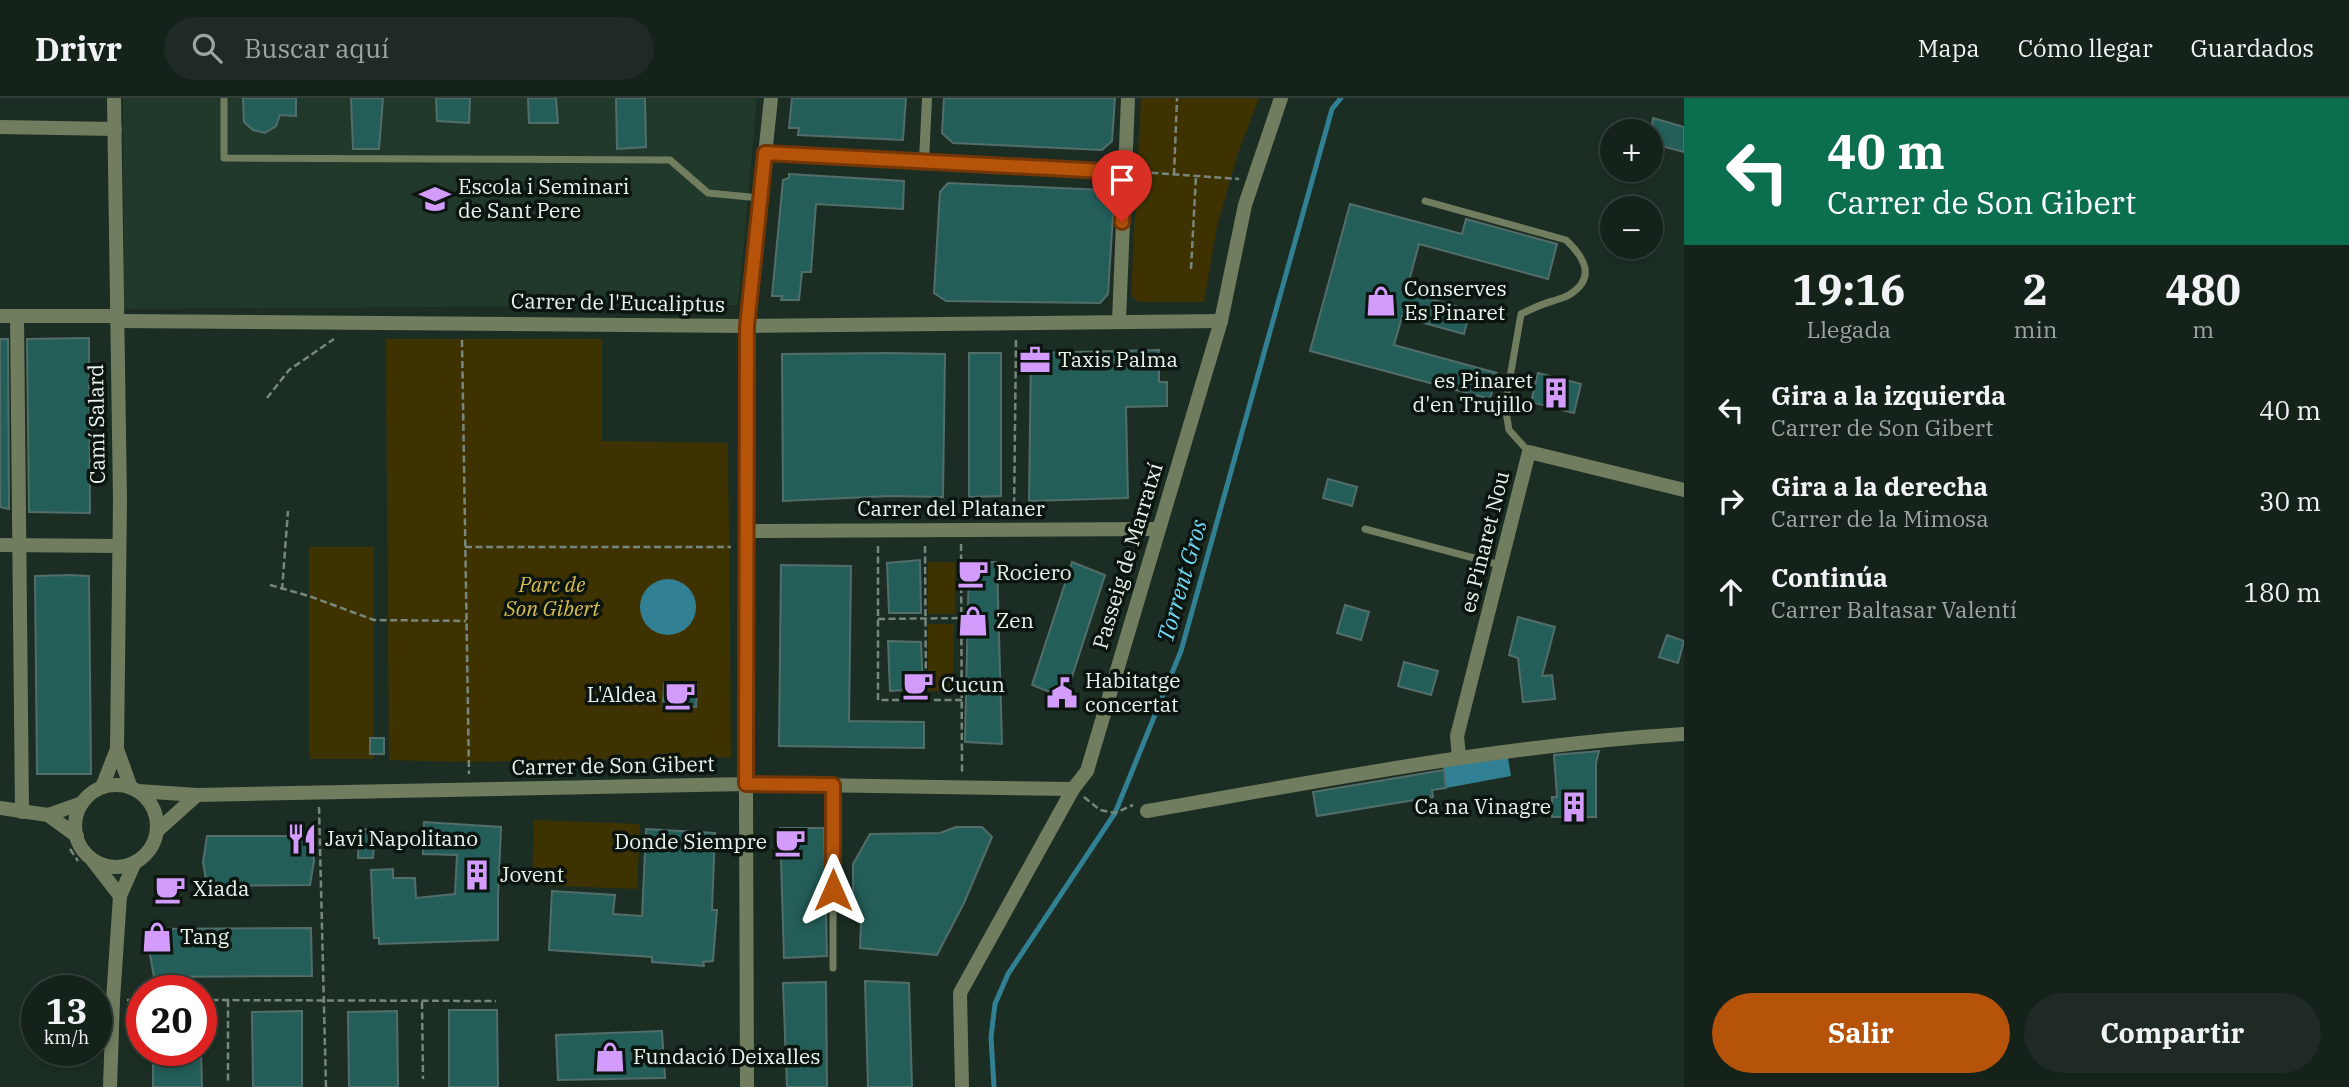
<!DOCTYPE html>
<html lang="es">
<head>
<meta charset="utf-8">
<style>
  :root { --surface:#15221a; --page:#1e2a23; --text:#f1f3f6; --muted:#9da4a2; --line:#343f39; --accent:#b45309 }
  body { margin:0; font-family:"IBM Plex Serif",serif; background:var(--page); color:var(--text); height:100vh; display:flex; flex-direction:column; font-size:26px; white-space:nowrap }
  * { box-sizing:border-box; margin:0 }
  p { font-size:23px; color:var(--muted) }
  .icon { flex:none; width:38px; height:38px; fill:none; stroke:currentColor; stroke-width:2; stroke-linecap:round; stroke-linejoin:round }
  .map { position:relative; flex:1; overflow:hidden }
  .sheet { display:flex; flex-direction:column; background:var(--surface); width:665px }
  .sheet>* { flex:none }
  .top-card { background:#0b6e4f; color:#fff; overflow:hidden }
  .buttons { position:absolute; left:1600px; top:21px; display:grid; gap:14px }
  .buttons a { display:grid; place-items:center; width:63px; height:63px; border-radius:50%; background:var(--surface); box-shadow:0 4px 10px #0003,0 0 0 2px var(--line); font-size:35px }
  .speed { position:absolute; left:21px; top:877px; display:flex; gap:14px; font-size:35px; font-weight:700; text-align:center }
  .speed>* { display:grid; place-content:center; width:91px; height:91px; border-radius:50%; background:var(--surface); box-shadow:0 4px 10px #0003,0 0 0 2px var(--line); line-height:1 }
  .speed small { font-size:18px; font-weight:400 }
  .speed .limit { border:10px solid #d22; background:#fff; color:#111 }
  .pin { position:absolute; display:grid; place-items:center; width:60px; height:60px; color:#fff; margin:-72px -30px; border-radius:50% 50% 50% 0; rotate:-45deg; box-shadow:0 0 7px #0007 }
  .pin .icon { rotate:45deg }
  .me { position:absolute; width:77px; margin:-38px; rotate:0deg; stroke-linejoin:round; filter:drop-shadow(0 0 5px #0008) }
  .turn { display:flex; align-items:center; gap:24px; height:147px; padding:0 28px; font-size:32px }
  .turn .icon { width:91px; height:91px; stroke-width:2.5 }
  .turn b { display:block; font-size:49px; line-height:60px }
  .eta { display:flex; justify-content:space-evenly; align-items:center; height:119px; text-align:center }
  .eta b { font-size:42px; font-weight:700; line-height:49px }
  .primary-button { display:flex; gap:14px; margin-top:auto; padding:14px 28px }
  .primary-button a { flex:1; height:80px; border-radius:42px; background:var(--accent); color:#fff; font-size:28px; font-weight:700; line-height:80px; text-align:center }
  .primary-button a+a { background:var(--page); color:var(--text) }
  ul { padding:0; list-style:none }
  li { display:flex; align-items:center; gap:21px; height:91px; padding:0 28px }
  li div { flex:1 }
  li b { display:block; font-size:26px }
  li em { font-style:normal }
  header { display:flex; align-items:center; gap:42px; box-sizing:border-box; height:98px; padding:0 35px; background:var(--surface); border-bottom:2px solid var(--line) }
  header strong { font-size:33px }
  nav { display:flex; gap:38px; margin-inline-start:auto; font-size:24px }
  .search { width:490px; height:63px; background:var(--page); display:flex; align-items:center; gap:18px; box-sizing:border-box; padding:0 24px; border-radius:38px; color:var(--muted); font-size:26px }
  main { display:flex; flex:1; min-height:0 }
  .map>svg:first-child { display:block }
</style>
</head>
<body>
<header>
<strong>Drivr</strong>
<div class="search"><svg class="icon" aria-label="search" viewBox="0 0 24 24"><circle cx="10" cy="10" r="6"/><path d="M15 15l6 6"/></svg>Buscar aquí</div>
<nav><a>Mapa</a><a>Cómo llegar</a><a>Guardados</a></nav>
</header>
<main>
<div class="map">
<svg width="1684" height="989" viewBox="0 0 1684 989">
  <rect width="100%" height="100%" fill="#1c2e23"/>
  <polygon fill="#20392a" points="123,0 757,0 738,207 124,211"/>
  <g fill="#3e3300">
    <polygon points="1141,0 1259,0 1238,55 1217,128 1204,204 1138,204 1131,197"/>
    <polygon points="386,241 602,241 602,343 728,345 731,659 468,664 389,662"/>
    <rect x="309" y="449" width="65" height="212"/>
    <rect x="928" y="464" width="27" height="52"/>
    <polygon points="928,526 954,526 953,593 928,593"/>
    <polygon points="534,722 640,726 637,791 532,787"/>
  </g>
  <g fill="#318093">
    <circle cx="668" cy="509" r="28"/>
    <polygon points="1508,660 1511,678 1446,690 1443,669"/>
  </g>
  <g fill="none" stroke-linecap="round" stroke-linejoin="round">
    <polyline stroke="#318093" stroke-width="5" points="994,989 991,939 995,906 1008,876 1115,715 1181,553 1332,11 1341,0"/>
  </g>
  <g fill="#245e59" stroke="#526d6a" stroke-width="2">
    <polygon points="243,0 296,0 296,18 280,17 276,28 265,35 253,32 244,24"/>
    <polygon points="351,0 383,0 379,51 353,51"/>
    <polygon points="436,0 470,0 469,25 437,23"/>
    <polygon points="528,0 556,0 558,25 529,25"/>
    <polygon points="616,0 645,0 646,49 617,51"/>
    <polygon points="792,0 906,0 903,42 798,37 799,30 789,30"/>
    <polygon points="944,0 1115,0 1112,43 1102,52 953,45 942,35"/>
    <polygon points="1653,20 1684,29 1684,54 1650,45"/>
    <polygon points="789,76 904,83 903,111 816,106 811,174 802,174 799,202 781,202 782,198 772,198 783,82 789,80"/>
    <polygon points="948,85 1104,92 1114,101 1108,196 1100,205 946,203 934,195 940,94"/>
    <polygon points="1350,106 1462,136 1466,121 1557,146 1548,181 1419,146 1406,194 1470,212 1464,236 1402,219 1394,247 1497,275 1490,301 1310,253"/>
    <polygon points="89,240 90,415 29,414 27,241"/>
    <polygon points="0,241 8,241 9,411 0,409"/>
    <polygon points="1159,252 1159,284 1167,284 1167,308 1126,309 1128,400 1029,403 1031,255"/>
    <polygon points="888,255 945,256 943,399 890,398 783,403 782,256"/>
    <polygon points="969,255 1001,255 1001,398 969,399"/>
    <polygon points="1538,275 1581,286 1574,315 1531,304"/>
    <polygon points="1328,381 1357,389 1352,408 1323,400"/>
    <polygon points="920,462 921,515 889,515 887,465"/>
    <polygon points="969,464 997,464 1002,646 965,644"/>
    <polygon points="1072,464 1105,477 1065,600 1032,587"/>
    <polygon points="781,467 851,468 849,623 924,624 924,650 779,648"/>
    <polygon points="70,477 89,478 91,676 37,676 35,478"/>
    <polygon points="1345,507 1369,514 1361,542 1337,535"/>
    <polygon points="1518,519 1555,529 1542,578 1552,577 1555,601 1523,604 1518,560 1509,557"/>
    <polygon points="1667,537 1684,543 1678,565 1659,559"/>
    <polygon points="888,543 921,544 923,591 890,593"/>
    <polygon points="1404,564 1438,573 1431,597 1398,588"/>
    <polygon points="664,585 697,586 696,609 663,608"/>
    <rect x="370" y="640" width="14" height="16"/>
    <polygon points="1599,653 1596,665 1596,719 1552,719 1552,699 1557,699 1554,657"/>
    <polygon points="1444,672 1446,690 1432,692 1433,699 1317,718 1313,694"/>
    <polygon points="424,724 501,729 498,798 498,842 379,846 379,840 374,840 371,772 393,771 393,780 415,780 416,800 455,796 457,757 423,756"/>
    <polygon points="956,729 982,729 992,739 964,805 937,857 860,850 861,824 853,810 853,766 870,736 940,735"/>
    <polygon points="780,730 824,730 827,858 784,860"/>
    <polygon points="359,731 375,732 373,760 358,760"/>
    <polygon points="646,731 715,735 712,812 717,812 713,863 703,864 704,868 652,864 652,859 549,852 552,793 615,797 613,816 642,818"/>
    <polygon points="207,738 311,738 314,763 310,787 207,788 203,764"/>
    <polygon points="311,830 312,878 154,879 149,851 154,831"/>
    <polygon points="865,883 909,885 912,989 868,989"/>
    <polygon points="826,884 827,989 787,989 783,885"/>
    <polygon points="449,912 497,912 498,989 449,989"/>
    <polygon points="302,913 302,989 253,989 252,914"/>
    <polygon points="397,913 398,989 349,989 348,914"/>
    <polygon points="662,933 665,980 558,982 556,937"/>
    <polygon points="153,952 201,952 202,989 153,989"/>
  </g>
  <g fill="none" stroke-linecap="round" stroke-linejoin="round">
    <g stroke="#78877d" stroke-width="2.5" stroke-dasharray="7 3.5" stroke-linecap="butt">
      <polyline points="1141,74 1239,81"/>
      <polyline points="1174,77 1177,0"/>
      <polyline points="1191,171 1196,78"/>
      <polyline points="462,242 469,676"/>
      <polyline points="267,300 289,272 334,241"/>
      <polyline points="1014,417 1016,242"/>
      <polyline points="961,446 962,674"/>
      <polyline points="878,448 878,602 962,602"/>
      <polyline points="925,448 926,602"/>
      <polyline points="465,449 731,449"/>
      <polyline points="270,487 309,498 374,522 466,523"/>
      <polyline points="282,492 288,413"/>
      <polyline points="878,521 962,520"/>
      <polyline points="1084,699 1100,712 1115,715 1133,707"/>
      <polyline points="319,709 326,989"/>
      <polyline points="70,751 78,763"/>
      <polyline points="127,902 142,902"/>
      <polyline points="201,902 496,903"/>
      <polyline points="228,902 228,985"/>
      <polyline points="422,904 423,981"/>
    </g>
    <g stroke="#717d5f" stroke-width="7">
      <polyline points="224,0 224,60 670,62 708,95 760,100"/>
      <path d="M1425,103L1566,142C1584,159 1597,180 1569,197C1564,200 1558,201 1553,203C1541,206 1532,211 1521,216L1505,308L1509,332L1529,354"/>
      <polyline points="1365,431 1500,467"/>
      <polyline points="833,687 833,870"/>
    </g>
    <polyline stroke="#717d5f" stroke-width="10" points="924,63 927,0"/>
    <g stroke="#717d5f" stroke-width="14">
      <polyline points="0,29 115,31"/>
      <polyline points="765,55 1124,74"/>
      <polyline points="0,218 117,218"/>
      <polyline points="17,218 22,714"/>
      <polyline points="117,223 747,228 1221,223"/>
      <polyline points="1119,223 1128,0"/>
      <polyline points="745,433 1157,431"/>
      <polyline points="0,447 119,448"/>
      <polyline points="117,651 131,690"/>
      <polyline points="1459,659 1457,638 1529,354 1684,392"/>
      <circle cx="116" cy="728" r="41"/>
      <polyline points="102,689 117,651 120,402 114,0"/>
      <polyline points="138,693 197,697 746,686 1073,691"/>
      <polyline points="0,710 48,717 82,705"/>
      <path d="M1147,713C1325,682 1503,647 1684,636"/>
      <polyline points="48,717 77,738"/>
      <polyline points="157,733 197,697"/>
      <polyline points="93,763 120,798"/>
      <polyline points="110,989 113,902 120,798 135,764"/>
      <polyline points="747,989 745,417 747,228 771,0"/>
      <polyline points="962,989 960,895 1073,691 1087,673 1221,223 1245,107 1281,0"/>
    </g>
  </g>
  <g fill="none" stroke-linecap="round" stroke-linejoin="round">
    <g stroke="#753606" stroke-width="18">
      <polyline id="route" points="833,792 833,687 746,686 747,228 765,55 1124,74 1122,124"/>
    </g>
    <use href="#route" stroke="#b45309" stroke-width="12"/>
  </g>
  <defs>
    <g id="school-bare" transform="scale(2.415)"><path d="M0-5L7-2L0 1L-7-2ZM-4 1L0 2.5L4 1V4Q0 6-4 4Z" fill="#d39cfc" stroke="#0c140f" stroke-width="2.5" paint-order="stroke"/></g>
    <g id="shop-bare" transform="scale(2.415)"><path d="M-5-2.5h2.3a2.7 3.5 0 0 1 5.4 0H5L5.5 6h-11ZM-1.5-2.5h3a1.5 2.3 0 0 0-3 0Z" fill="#d39cfc" stroke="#0c140f" stroke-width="2.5" paint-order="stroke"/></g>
    <g id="office-bare" transform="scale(2.415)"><path d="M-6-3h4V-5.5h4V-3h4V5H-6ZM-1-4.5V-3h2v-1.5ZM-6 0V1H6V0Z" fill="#d39cfc" stroke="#0c140f" stroke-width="2.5" paint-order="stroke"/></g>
    <g id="building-bare" transform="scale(2.415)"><path d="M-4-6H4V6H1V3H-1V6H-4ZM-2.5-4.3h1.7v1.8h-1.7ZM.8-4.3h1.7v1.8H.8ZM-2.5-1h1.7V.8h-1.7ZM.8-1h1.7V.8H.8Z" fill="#d39cfc" stroke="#0c140f" stroke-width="2.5" paint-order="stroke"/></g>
    <g id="cafe-bare" transform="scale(2.415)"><path d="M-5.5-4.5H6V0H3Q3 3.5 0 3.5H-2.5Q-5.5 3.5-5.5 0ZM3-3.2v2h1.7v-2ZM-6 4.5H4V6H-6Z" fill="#d39cfc" stroke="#0c140f" stroke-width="2.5" paint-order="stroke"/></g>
    <g id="civic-bare" transform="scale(2.415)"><path d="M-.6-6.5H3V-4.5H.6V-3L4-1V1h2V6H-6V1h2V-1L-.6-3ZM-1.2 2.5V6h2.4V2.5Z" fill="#d39cfc" stroke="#0c140f" stroke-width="2.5" paint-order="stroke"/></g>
    <g id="restaurant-bare" transform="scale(2.415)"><path d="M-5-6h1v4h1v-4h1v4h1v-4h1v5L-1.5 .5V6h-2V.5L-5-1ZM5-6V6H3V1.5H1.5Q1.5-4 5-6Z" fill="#d39cfc" stroke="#0c140f" stroke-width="2.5" paint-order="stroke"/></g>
  </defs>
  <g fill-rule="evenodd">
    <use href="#school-bare" x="435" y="101"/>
    <use href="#shop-bare" x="1381" y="203"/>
    <use href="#office-bare" x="1035" y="262"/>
    <use href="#building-bare" x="1556" y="295"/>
    <use href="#cafe-bare" x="973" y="475"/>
    <use href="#shop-bare" x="973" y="523"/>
    <use href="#cafe-bare" x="918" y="587"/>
    <use href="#civic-bare" x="1062" y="595"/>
    <use href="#cafe-bare" x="680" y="597"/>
    <use href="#building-bare" x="1574" y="709"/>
    <use href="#restaurant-bare" x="302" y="741"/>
    <use href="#cafe-bare" x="790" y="744"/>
    <use href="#building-bare" x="477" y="777"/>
    <use href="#cafe-bare" x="170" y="791"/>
    <use href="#shop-bare" x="157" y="839"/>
    <use href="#shop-bare" x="610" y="959"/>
  </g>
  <g text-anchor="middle" stroke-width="7" stroke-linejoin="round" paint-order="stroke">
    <g font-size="21" fill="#e8f3eb" stroke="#0c140f" text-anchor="start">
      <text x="458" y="96">Escola i Seminari<tspan x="458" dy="24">de Sant Pere</tspan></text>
      <text x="1404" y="198">Conserves<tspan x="1404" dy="24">Es Pinaret</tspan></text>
      <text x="1058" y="269">Taxis Palma</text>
      <text x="1533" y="290" text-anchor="end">es Pinaret<tspan x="1533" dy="24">d'en Trujillo</tspan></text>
      <text x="996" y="482">Rociero</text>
      <text x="996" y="530">Zen</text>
      <text x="1085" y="590">Habitatge<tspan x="1085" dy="24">concertat</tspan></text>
      <text x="941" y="594">Cucun</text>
      <text x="657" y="604" text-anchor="end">L'Aldea</text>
      <text x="1551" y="716" text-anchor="end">Ca na Vinagre</text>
      <text x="325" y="748">Javi Napolitano</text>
      <text x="767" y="751" text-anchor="end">Donde Siempre</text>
      <text x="500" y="784">Jovent</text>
      <text x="193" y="798">Xiada</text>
      <text x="180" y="846">Tang</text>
      <text x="633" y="966">Fundació Deixalles</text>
    </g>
    <g font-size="21" fill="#e8f3eb" stroke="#0c140f">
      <text transform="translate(618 205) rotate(1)" y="7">Carrer de l'Eucaliptus</text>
      <text transform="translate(97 326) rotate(-91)" y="7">Camí Salard</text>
      <text x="951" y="418">Carrer del Plataner</text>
      <text transform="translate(1485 444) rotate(-76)" y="7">es Pinaret Nou</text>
      <text transform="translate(1128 458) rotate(-73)" y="7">Passeig de Marratxí</text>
      <text transform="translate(613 668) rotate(-1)" y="7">Carrer de Son Gibert</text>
    </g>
    <g font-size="21" font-style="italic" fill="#d9be51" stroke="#0c140f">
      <text x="552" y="494">Parc de<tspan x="552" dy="24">Son Gibert</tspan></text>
    </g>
    <g font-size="23" font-style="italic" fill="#70d9f6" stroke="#0c140f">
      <text transform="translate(1182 483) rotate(-74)" y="8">Torrent Gros</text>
    </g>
  </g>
</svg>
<div class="buttons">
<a>+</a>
<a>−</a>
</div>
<div class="speed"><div>13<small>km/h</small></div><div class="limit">20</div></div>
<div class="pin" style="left:1122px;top:124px;background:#d93025"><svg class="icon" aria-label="arrive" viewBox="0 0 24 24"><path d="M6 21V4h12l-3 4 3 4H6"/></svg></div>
<svg class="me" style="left:833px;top:792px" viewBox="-20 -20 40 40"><path d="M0-17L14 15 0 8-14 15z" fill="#b45309" stroke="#fff" stroke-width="4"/></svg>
</div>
<section class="sheet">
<div class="top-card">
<div class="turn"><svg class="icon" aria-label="left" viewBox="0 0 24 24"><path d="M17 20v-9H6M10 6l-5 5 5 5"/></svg><div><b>40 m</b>Carrer de Son Gibert</div></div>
</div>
<div class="eta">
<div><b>19:16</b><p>Llegada</p></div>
<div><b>2</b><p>min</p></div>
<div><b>480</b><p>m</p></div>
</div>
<ul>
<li><svg class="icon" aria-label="left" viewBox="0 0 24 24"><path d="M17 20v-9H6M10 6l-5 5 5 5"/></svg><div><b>Gira a la izquierda</b><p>Carrer de Son Gibert</p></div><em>40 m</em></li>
<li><svg class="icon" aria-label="right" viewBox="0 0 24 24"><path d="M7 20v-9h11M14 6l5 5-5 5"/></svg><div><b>Gira a la derecha</b><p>Carrer de la Mimosa</p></div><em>30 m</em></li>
<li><svg class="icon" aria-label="ahead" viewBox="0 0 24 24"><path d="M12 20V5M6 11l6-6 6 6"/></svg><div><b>Continúa</b><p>Carrer Baltasar Valentí</p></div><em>180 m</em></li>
</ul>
<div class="primary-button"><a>Salir</a><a>Compartir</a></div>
</section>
</main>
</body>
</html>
